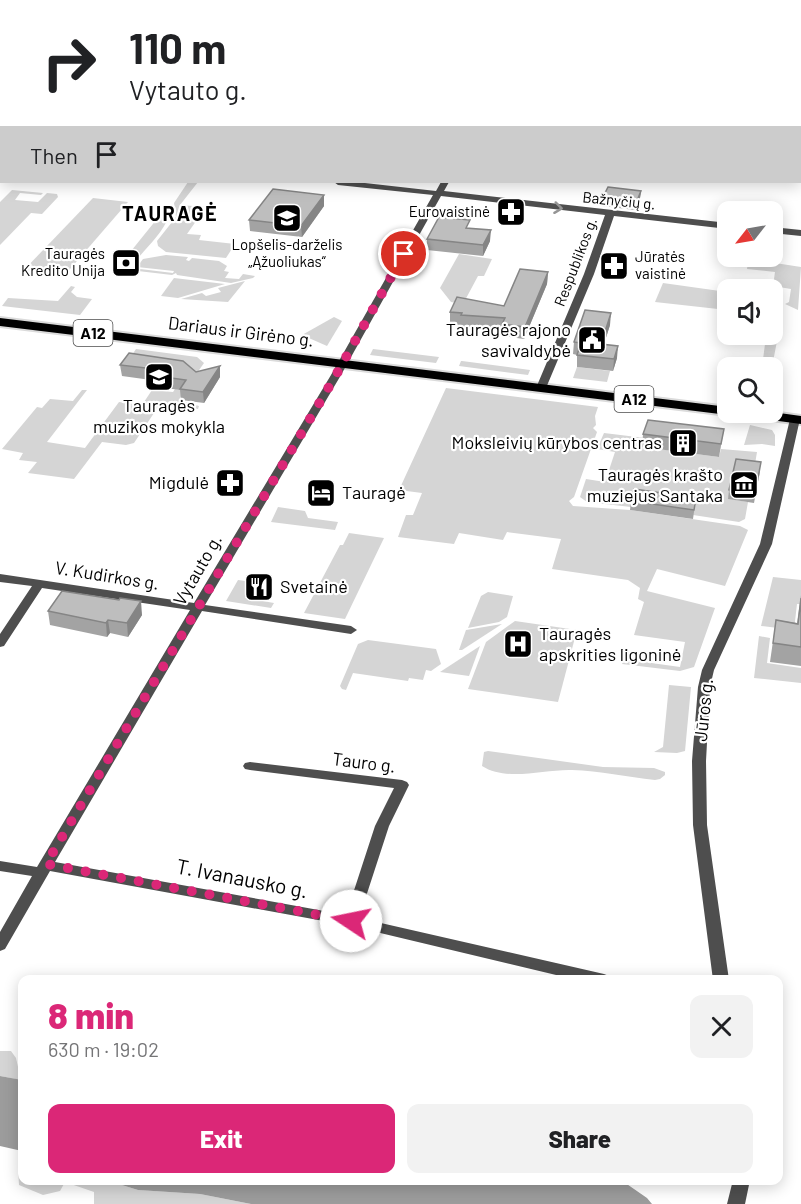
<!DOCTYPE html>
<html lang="en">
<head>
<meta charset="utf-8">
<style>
  :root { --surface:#fff; --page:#f2f2f2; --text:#202124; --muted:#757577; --accent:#db2777 }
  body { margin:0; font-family:Barlow,sans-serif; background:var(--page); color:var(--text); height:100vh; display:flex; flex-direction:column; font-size:22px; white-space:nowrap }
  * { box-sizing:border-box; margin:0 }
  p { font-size:20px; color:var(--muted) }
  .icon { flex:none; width:33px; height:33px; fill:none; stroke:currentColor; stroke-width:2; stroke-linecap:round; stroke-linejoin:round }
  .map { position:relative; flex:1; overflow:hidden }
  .side { position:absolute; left:18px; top:975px; width:765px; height:210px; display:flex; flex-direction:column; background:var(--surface); border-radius:12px; box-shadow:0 3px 15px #0003 }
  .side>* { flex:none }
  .top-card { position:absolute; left:0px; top:0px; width:801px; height:183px; box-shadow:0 3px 15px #0003; background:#fff; color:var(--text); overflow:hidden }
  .needle { width:39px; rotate:239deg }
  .controls { position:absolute; left:717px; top:201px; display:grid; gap:12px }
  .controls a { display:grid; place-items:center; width:66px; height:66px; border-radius:12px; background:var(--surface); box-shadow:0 3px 15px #0003; font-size:30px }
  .pin { position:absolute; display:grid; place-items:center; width:51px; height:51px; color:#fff; margin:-26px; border:3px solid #fff; border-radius:50%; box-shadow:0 2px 6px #0007 }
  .me { position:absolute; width:66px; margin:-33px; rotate:281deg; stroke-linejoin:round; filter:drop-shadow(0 0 4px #0008) }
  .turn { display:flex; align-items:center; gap:21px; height:126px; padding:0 30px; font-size:27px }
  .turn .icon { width:78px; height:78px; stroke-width:2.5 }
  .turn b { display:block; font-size:42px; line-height:51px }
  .then { display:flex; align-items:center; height:57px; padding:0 30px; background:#0003; gap:12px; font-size:22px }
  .round { display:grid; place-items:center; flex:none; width:63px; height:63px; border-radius:12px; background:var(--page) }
  .head { display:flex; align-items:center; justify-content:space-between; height:102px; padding:0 30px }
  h1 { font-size:36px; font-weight:800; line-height:45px; color:var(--accent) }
  .cta { display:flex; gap:12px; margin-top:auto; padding:12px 30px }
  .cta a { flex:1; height:69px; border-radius:12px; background:var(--accent); color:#fff; font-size:24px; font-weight:800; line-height:69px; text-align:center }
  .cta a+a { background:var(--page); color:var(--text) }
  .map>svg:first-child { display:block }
</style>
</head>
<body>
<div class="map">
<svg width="801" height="1204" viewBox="0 0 801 1204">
  <rect width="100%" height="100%" fill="#fff"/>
  <g fill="#d5d5d5">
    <polygon points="188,182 198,182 180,205 206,207 187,234 201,235 199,240 235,244 226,258 166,252 158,246 157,241 176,217 174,203"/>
    <polygon points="12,190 43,193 41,195 20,193 15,200 38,202 47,193 57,194 58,197 42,214 31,213 0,245 0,202"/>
    <polygon points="93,198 128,202 64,276 23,271"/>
    <path d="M165,209L169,216C163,233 145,249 134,263L123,261Z"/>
    <polygon points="459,254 492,259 484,276 478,276 463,304 451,302 440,288"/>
    <polygon points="166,255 188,257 186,260 189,261 192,258 219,261 227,266 224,271 229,272 225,278 239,279 243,274 255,276 253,278 231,283 177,275 176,273 172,275 138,271 140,269 173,273 174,271 137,267 143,259"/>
    <polygon points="749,256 755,257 755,260 801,267 798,310 785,304 789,302 791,289 773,286 775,272 747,269"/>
    <polygon points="174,278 225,284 178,298 161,296"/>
    <polygon points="245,281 228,302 181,299 202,293 206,296 221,292 218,288"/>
    <polygon points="663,283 727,292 727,310 655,302"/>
    <polygon points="71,286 75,287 71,292 77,297 92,299 80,315 2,306 8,298 58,301"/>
    <polygon points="334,317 342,321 327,346 302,335"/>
    <polygon points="756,334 763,335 762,339 777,341 772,367 762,367 765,344 754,343"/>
    <polygon points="136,349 197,357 204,363 197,373 128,361"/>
    <polygon points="373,349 439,357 436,363 370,355"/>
    <polygon points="461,361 462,361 530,370 528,375 459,366"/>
    <polygon points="577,367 610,371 607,382 573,378"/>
    <polygon points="446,388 598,407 595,416 596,425 593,428 597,432 574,497 569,501 573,506 630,510 740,526 748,530 725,586 657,569 647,591 715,608 694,667 680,671 622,664 623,659 680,667 685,642 634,635 644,602 638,599 640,588 628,580 552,569 561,539 507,532 503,540 459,533 454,544 398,537 406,515 413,515 422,493 399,490"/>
    <polygon points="175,389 184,391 179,400 199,406 198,409 160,404 134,443 126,445 102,442 74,479 28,473 37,462 19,460 23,453 2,449 37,407 42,408 50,399 73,401 82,390 87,390 47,442 85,448 119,402 142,405 152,390 173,392"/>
    <polygon points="750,425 772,430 775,435 775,446 762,444 744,445"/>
    <polygon points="604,433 645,438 643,447 719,457 721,449 757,452 754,470 729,499 748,502 745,519 739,522 693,515 695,507 631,507 587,502 580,497 586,479 605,482 615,452 597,449"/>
    <polygon points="278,507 305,511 308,518 338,522 335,530 271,522"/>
    <polygon points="349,533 384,538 345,619 304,613 340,545 343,545"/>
    <polygon points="773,577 801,580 801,604 797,604 794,630 761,626"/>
    <polygon points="238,580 253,582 245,598 274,603 271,608 226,601"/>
    <polygon points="488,592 513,596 507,617 499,622 468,628 481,596"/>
    <polygon points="515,621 577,630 558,702 468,689 486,642"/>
    <polygon points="502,624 462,650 459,650 466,630"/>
    <polygon points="759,636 770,638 767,663 801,668 801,683 754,678"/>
    <polygon points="368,640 436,649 441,664 431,671 426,670 423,680 409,678 408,681 353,673 346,690 342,689 340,686 358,644"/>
    <polygon points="480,646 469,676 440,672"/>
    <polygon points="669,685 691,687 685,751 677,753 654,752 663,747"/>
    <path d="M488,751L603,767L654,768L665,772V775L660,779L655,780C627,777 600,771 572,770C544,769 507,782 482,766L484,752Z"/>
    <polygon points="0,1051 11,1051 16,1058 21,1080 0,1076"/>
    <polygon points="22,1163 22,1180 109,1181 138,1190 200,1194 251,1204 94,1204 94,1192 65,1182 60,1191 43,1195 19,1185 18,1168"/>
  </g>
  <g fill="#9c9c9c">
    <polygon points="0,1076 22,1080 22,1151 0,1146"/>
    <polygon points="621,1180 647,1198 652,1204 251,1204 200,1194 138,1190 109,1181"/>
  </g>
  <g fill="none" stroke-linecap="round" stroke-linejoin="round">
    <g stroke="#dbdbdb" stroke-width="4">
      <g id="trunk">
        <polygon points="0,318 728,407 728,412 734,412 728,415 0,326"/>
        <polygon points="734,412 772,412 801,416 801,424 741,416"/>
      </g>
    </g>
    <g fill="#4e4e4e" fill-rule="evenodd">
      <polygon points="156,0 163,0 155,2"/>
      <polygon points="306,0 314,0 305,2"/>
      <polygon points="466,0 480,2 467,2"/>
      <polygon points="592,0 599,0 591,2"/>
      <polygon points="789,0 801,0 801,3 790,2"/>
      <rect x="0" y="6" width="2" height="4"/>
      <rect x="0" y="71" width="2" height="4"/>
      <rect x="800" y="82" width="1" height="4"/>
      <rect x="800" y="148" width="1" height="4"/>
      <polygon points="334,182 356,182 436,191 441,182 449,182 444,191 728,223 728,229 614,216 594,274 546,388 541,391 536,388 584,274 605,215 441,196 341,375 205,605 351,626 357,630 351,634 202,611 55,862 346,915 375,826 394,788 250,770 245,769 243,766 245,763 250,762 402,780 407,782 409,785 389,826 359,918 604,974 609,976 611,980 577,980 351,926 50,871 5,949 0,951 0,932 32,876 0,871 0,861 37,867 190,610 42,588 4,646 0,647 0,634 32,586 0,582 0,574 194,603 331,375 433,195 338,185"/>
      <polygon points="772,227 801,230 801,236 772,233"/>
      <polygon points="795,416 800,419 772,544 714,670 710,687 706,761 707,825 729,980 713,980 693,825 692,761 698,687 702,670 760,544 790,419"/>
      <polygon points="733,1180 750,1180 745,1204 727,1204"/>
    </g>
    <use href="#trunk" fill="#000" fill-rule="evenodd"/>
  </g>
  <g fill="#a3a3a3">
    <polygon points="641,191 640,198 635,210 602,206 602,199"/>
    <polygon points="324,195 324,206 302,237 250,231 249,220"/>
    <polygon points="470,228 490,241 483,256 427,250 427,239"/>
    <polygon points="548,272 547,284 524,339 502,336 502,330 461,327 461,325 450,324 450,312 504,306"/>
    <polygon points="610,325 604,344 617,358 613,371 577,367 577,355 573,354 574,342"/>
    <polygon points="120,365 196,372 220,377 204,403 181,400 180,390 151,386 151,380 122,376"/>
    <polygon points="724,429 719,457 642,447 643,434"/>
    <polygon points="760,471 754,503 728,499 729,490"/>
    <polygon points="696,498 693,519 630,510 631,501"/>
    <polygon points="801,595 801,666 770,662 776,620 797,623"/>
    <polygon points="48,611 142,615 128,637 110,633 107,637 50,625"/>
  </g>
  <g fill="#858585">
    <polygon points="2,33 2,47 0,49 0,35"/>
    <polygon points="641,191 640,198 635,210 636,203"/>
    <polygon points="324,195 324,206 302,237 301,226"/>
    <polygon points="491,230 490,241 483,256 483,245"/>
    <polygon points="548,272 547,284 524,339 525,327"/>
    <polygon points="611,313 610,325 600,356 601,344"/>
    <polygon points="618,346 617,358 613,371 614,359"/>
    <polygon points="220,366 220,377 204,403 203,392"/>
    <polygon points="141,601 142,615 128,637 127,623"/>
    <polygon points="108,620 110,633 107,637 106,623"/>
  </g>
  <g fill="#bebebe" stroke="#858585" stroke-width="1.5">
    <polygon points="0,11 2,11 2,33 0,35"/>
    <polygon points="608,187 641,191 636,203 602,199"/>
    <polygon points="273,189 324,195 301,226 249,220"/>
    <polygon points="439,217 470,220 466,228 491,230 483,245 427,239"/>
    <polygon points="520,269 548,272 525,327 502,324 505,318 461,315 462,313 450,312 457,297 504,306"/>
    <polygon points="585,310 611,313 601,344 618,346 614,359 577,355 581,343 574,342"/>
    <polygon points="129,353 183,361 196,372 220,366 203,392 180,389 186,380 150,375 155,369 120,365"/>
    <polygon points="648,420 724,429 721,444 643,434"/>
    <polygon points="736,459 761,462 755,494 729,490"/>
    <polygon points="634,489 696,498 694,510 631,501"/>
    <polygon points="62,591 119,600 120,598 141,601 127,623 108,620 106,623 48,611"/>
    <polygon points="801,598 801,647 773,643 776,620 798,624"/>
  </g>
  <defs><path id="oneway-chevron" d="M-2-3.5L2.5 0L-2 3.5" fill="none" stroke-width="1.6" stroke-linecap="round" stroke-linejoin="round" transform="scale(1.5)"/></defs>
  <use stroke="#959595" href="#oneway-chevron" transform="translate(558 208) rotate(7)"/>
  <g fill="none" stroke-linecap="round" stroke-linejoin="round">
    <polyline stroke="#db2777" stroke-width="10" stroke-dasharray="0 18" points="351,921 46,864 336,375 404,254"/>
  </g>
  <defs>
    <g id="pharmacy-square" transform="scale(1.5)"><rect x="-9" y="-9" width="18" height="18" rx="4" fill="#000" stroke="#fff"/><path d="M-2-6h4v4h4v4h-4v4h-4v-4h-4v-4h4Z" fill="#fff"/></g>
    <g id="school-square" transform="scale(1.5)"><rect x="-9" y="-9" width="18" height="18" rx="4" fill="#000" stroke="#fff"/><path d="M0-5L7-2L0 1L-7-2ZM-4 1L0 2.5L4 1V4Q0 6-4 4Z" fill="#fff"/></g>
    <g id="bank-square" transform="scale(1.5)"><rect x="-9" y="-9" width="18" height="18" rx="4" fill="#000" stroke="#fff"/><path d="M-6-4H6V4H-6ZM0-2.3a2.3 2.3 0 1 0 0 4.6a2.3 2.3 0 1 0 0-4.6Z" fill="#fff"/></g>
    <g id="civic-square" transform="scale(1.5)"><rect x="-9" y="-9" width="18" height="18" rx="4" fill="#000" stroke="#fff"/><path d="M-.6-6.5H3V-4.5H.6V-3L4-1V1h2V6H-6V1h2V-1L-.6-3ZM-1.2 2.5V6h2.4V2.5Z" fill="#fff"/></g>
    <g id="building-square" transform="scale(1.5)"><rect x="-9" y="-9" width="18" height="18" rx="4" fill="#000" stroke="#fff"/><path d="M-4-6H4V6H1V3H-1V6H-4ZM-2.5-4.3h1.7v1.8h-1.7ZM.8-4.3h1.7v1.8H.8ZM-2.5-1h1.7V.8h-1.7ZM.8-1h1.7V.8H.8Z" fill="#fff"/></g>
    <g id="museum-square" transform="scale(1.5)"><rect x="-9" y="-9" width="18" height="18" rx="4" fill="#000" stroke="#fff"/><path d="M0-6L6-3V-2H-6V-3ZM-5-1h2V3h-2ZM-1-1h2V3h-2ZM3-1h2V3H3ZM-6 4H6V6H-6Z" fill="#fff"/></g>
    <g id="hotel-square" transform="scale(1.5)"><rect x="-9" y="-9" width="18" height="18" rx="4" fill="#000" stroke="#fff"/><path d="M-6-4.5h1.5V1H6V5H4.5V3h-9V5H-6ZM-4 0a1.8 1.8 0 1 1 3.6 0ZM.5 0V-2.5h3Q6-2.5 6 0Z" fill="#fff"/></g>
    <g id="restaurant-square" transform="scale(1.5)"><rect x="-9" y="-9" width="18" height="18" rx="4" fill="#000" stroke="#fff"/><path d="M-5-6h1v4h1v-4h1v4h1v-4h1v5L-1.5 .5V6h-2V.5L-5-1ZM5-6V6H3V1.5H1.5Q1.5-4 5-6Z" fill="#fff"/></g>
    <g id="hospital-square" transform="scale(1.5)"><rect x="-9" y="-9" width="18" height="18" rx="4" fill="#000" stroke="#fff"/><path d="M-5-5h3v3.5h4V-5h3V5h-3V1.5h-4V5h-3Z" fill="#fff"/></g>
  </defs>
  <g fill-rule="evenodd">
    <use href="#pharmacy-square" x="511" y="212"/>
    <use href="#school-square" x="287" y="218"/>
    <use href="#bank-square" x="126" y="263"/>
    <use href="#pharmacy-square" x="614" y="266"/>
    <use href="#civic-square" x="592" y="340"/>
    <use href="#school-square" x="159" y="377"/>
    <use href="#building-square" x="683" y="443"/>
    <use href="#pharmacy-square" x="230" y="483"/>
    <use href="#museum-square" x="744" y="485"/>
    <use href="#hotel-square" x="321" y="493"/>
    <use href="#restaurant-square" x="259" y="587"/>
    <use href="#hospital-square" x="518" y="644"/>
  </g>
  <g text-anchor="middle" stroke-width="4.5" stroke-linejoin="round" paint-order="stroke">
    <g font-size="15" fill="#000" stroke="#fff">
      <text transform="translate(619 201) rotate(6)" y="5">Bažnyčių g.</text>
      <text transform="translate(576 262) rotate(-69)" y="5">Respublikos g.</text>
    </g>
    <g font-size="15" fill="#000" stroke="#fff" text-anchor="end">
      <text x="490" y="217">Eurovaistinė</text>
      <text x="287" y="250" text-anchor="middle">Lopšelis-darželis<tspan x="287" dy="17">„Ąžuoliukas“</tspan></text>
      <text x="105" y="259">Tauragės<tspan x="105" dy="17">Kredito Unija</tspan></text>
      <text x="635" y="262" text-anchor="start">Jūratės<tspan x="635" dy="17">vaistinė</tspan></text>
    </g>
    <g fill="#fff" stroke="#4c4c4c" stroke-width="1.5">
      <rect x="73.5" y="320" width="39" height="26" rx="4.5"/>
      <rect x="614.5" y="386" width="39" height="26" rx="4.5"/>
    </g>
    <g font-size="16" font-weight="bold" fill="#000">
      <text x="93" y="339">A12</text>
      <text x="634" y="405">A12</text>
    </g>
    <g font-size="18" fill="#000" stroke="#fff" text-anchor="end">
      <text x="571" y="336">Tauragės rajono<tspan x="571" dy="21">savivaldybė</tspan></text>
      <text x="159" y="412" text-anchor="middle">Tauragės<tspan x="159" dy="21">muzikos mokykla</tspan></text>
      <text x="662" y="449">Moksleivių kūrybos centras</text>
      <text x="723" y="481">Tauragės krašto<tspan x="723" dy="21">muziejus Santaka</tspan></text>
      <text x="209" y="489">Migdulė</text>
      <text x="342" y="499" text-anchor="start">Tauragė</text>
      <text x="280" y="593" text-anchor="start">Svetainė</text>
      <text x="539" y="640" text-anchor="start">Tauragės<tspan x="539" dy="21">apskrities ligoninė</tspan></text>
    </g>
    <g font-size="18" fill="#000" stroke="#fff">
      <text transform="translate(241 332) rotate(7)" y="6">Dariaus ir Girėno g.</text>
      <text transform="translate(198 570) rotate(-60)" y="6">Vytauto g.</text>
      <text transform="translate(107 576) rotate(9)" y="6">V. Kudirkos g.</text>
      <text transform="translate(704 710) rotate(-84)" y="6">Jūros g.</text>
      <text transform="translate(364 763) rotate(7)" y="6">Tauro g.</text>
    </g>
    <g font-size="20" font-weight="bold" letter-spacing="1.5" fill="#000" stroke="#fff">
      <text x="170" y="221">TAURAGĖ</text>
    </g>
    <g font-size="21" fill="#000" stroke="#fff">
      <text transform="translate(242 879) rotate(11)" y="7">T. Ivanausko g.</text>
    </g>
  </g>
</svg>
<div class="controls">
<a><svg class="needle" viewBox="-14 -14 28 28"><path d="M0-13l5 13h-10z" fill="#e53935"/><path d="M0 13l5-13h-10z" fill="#757577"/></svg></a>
<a><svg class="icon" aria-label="sound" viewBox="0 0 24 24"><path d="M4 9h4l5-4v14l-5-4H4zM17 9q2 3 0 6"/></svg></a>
<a><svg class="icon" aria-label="search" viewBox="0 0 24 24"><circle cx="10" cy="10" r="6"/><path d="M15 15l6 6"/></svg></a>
</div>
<div class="pin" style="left:404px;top:254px;background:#d93025"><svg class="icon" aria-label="arrive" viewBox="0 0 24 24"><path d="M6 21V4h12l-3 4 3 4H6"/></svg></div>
<svg class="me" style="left:351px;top:921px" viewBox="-20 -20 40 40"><circle r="19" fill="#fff"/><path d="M0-13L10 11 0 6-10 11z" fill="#db2777"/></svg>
<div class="top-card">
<div class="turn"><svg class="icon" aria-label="right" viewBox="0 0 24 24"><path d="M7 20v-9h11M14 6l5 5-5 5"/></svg><div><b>110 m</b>Vytauto g.</div></div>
<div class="then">Then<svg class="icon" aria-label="arrive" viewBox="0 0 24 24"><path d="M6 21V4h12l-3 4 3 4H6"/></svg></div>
</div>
<section class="side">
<div class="head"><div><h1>8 min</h1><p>630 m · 19:02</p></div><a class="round"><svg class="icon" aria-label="close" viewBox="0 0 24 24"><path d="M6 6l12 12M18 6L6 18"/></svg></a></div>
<div class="cta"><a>Exit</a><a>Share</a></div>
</section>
</div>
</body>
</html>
